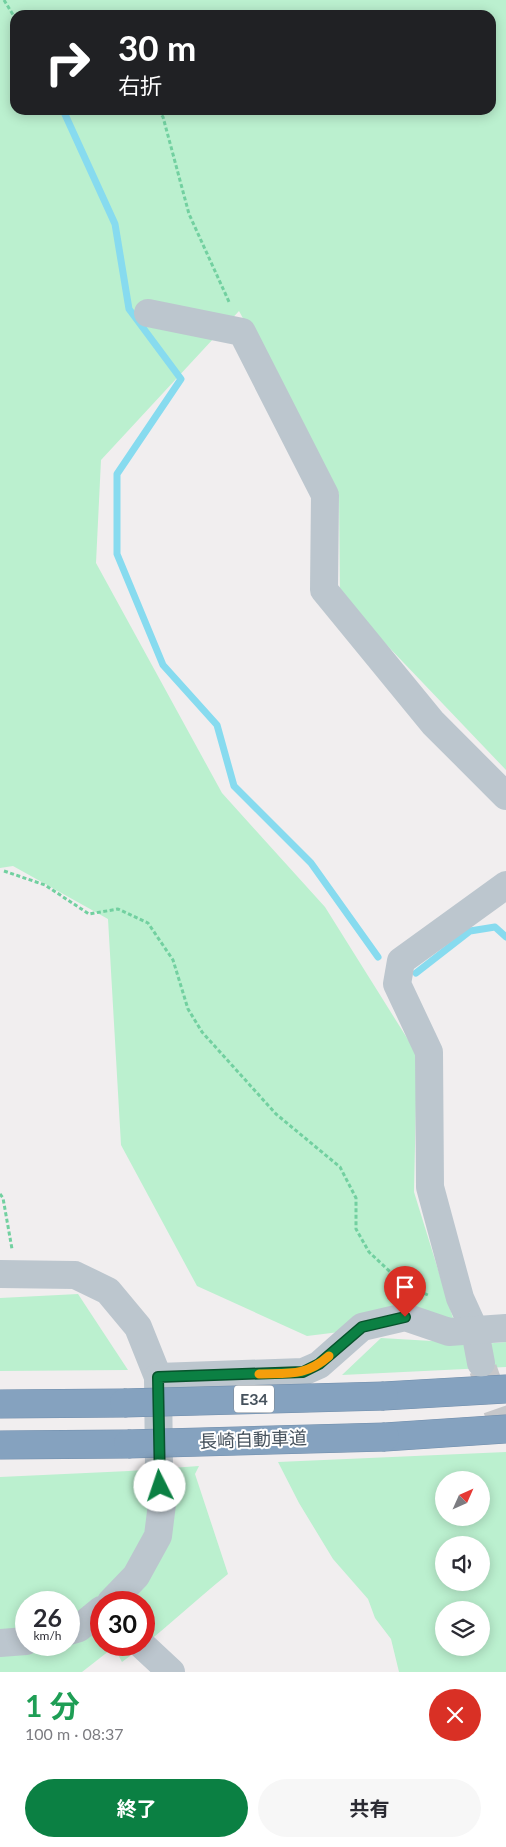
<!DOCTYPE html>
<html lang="ja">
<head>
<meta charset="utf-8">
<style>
  :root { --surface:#fff; --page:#f7f7f7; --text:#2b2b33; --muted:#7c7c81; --accent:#0b8043 }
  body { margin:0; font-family:Lato,"Noto Sans JP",sans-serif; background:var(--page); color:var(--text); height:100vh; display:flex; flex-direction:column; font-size:19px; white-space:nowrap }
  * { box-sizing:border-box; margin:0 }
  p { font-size:16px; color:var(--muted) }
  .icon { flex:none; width:28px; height:28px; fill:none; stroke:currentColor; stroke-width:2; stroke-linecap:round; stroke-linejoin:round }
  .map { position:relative; height:1672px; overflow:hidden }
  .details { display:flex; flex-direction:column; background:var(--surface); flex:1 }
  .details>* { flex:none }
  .banner { position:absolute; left:10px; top:10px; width:486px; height:105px; border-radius:15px; box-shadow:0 2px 12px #0003; background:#202124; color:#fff; overflow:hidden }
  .needle { width:32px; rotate:45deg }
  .fabs { position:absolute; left:435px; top:1471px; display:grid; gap:10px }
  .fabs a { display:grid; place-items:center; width:55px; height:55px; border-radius:50%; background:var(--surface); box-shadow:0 2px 12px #0003; font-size:25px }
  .speed { position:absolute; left:15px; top:1591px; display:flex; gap:10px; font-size:25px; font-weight:700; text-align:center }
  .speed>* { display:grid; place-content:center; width:65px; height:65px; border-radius:50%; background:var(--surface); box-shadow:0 2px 12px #0003; line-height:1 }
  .speed small { font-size:12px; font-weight:400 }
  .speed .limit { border:8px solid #d22; background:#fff; color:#111 }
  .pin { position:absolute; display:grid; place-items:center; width:42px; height:42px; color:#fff; margin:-51px -21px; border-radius:50% 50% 50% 0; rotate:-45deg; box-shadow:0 0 5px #0007 }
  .pin .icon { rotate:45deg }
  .me { position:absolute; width:55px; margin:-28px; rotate:356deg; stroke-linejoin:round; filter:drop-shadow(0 0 4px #0008) }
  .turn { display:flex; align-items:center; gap:18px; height:105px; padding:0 25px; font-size:22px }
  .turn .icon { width:65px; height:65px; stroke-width:2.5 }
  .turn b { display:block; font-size:35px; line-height:42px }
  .round { display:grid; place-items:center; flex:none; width:52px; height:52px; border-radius:26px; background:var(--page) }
  .overview { display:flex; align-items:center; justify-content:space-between; height:85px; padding:0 25px }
  h1 { font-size:30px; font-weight:700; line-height:38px; color:#1e9e55 }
  .primary-button { display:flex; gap:10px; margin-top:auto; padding:10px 25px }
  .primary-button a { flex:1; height:58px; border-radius:30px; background:var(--accent); color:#fff; font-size:20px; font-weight:700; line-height:58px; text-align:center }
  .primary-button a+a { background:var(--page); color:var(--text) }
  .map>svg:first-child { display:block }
</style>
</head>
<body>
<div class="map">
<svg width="506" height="1672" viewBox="0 0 506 1672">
  <rect width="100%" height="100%" fill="#f1eeef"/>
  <g fill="#bbf0cf" fill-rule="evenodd">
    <path d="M0,0H506V770L340,596L339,494L239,311L101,460L96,563L222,793L325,907L417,1054L414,1192L453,1318L307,1336L197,1286L121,1145L108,919L13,866L0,868ZM15,15H491V110H15Z"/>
    <polygon points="78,1294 128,1370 0,1371 0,1298"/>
    <polygon points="381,1338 483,1344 506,1342 506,1367 342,1375"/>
    <path d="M506,1452V1672H399L391,1639L375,1618L368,1599L333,1559L299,1503L278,1462ZM444,1480H481V1518H444ZM444,1545H481V1582H444ZM444,1610H481V1648H444Z"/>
    <path d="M199,1466L195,1474L228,1574C192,1603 159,1635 122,1662L114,1647L82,1672H0V1477L129,1471ZM26,1602H69V1645H26ZM101,1602H144V1645H101Z"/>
  </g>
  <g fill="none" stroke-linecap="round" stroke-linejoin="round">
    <g stroke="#87dbef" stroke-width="7">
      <polyline points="63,110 115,224 129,309 181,379 117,474 117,554 163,665 217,725 234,786 311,863 378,957"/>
      <polyline points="416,973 470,931 495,927 506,937"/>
    </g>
    <polyline stroke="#c6c7ca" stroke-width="28" stroke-dasharray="28 14" stroke-linecap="butt" points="483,1369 506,1434"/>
    <g stroke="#708dab" stroke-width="29">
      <g id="motorway">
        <polyline points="384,1396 506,1389"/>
        <polyline points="0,1404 124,1403"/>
        <polyline points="385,1437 506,1429"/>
        <polyline points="0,1445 128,1444"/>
      </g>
    </g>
    <g stroke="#72d0a0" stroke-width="3" stroke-dasharray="4 2.5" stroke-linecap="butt">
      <polyline points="4,0 15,18"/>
      <polyline points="158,110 163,117 189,214 230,304"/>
      <polyline points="4,871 45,885 89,914 118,909 148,923 173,960 188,1009 202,1032 276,1114 340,1167 356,1198 356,1229 369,1252 402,1283 430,1296"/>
      <polyline points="0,1194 3,1198 12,1249"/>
    </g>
    <g stroke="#bcc6ce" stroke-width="28">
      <polyline points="148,313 242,332 325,495 324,590 433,723 506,796"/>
      <polyline points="0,1274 75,1275 108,1291 138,1327 158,1377 159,1468 162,1504 158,1536 136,1576 111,1602"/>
      <polyline points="481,1363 475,1331 460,1298 430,1187 429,1052 397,984 401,961 506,885"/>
      <polyline points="158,1377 303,1372 319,1365 362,1327 405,1317 449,1332 506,1328"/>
      <polyline points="69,1631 79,1628 101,1610"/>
      <polyline points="0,1643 26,1641"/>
      <polyline points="142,1645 171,1672"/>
    </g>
    <use href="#motorway" stroke="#85a2bf" stroke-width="28"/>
    <g stroke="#708dab" stroke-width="29" stroke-linecap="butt">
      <g id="motorway-bridge">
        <polyline points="124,1403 384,1396"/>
        <polyline points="128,1444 385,1437"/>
      </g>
    </g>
    <use href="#motorway-bridge" stroke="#85a2bf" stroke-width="28"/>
  </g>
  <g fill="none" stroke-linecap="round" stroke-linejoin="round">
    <g stroke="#07532c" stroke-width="12">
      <polyline id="route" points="160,1486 158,1377 303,1372 319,1364 362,1327 405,1317"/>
    </g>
    <use href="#route" stroke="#0b8043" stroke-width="9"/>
    <path stroke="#f59e0b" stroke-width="9" d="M259,1374C288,1373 305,1377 329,1356"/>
  </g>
  <g text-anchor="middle" stroke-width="4" stroke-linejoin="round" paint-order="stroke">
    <rect fill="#fff" stroke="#7e868e" stroke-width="1" x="234" y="1385.5" width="40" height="27" rx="4"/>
    <g font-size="16" font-weight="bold" fill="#46525d">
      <text x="254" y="1405">E34</text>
    </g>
    <g font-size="18" fill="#46525d" stroke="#fff">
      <text transform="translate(253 1440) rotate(-2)" y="6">長崎自動車道</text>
    </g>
  </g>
</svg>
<div class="fabs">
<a><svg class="needle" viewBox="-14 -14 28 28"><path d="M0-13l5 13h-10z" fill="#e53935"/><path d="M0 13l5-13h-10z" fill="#7c7c81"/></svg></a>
<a><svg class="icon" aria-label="sound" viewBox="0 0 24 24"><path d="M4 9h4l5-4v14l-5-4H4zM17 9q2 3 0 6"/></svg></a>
<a><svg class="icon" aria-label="layers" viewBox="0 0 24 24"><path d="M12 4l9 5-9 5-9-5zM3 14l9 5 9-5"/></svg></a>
</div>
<div class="speed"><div>26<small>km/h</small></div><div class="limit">30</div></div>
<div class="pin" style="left:405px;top:1317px;background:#d93025"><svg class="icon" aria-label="arrive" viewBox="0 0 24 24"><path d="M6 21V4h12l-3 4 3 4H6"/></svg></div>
<svg class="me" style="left:160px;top:1486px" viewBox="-20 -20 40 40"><circle r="19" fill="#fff"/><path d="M0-13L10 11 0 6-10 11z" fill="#0b8043"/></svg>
<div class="banner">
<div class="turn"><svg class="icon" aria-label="right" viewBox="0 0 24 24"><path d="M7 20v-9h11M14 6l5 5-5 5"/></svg><div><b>30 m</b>右折</div></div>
</div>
</div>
<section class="details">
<div class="overview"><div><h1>1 分</h1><p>100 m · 08:37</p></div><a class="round" style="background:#d93025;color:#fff"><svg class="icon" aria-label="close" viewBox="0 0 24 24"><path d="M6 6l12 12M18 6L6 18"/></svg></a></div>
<div class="primary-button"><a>終了</a><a>共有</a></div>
</section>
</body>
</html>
